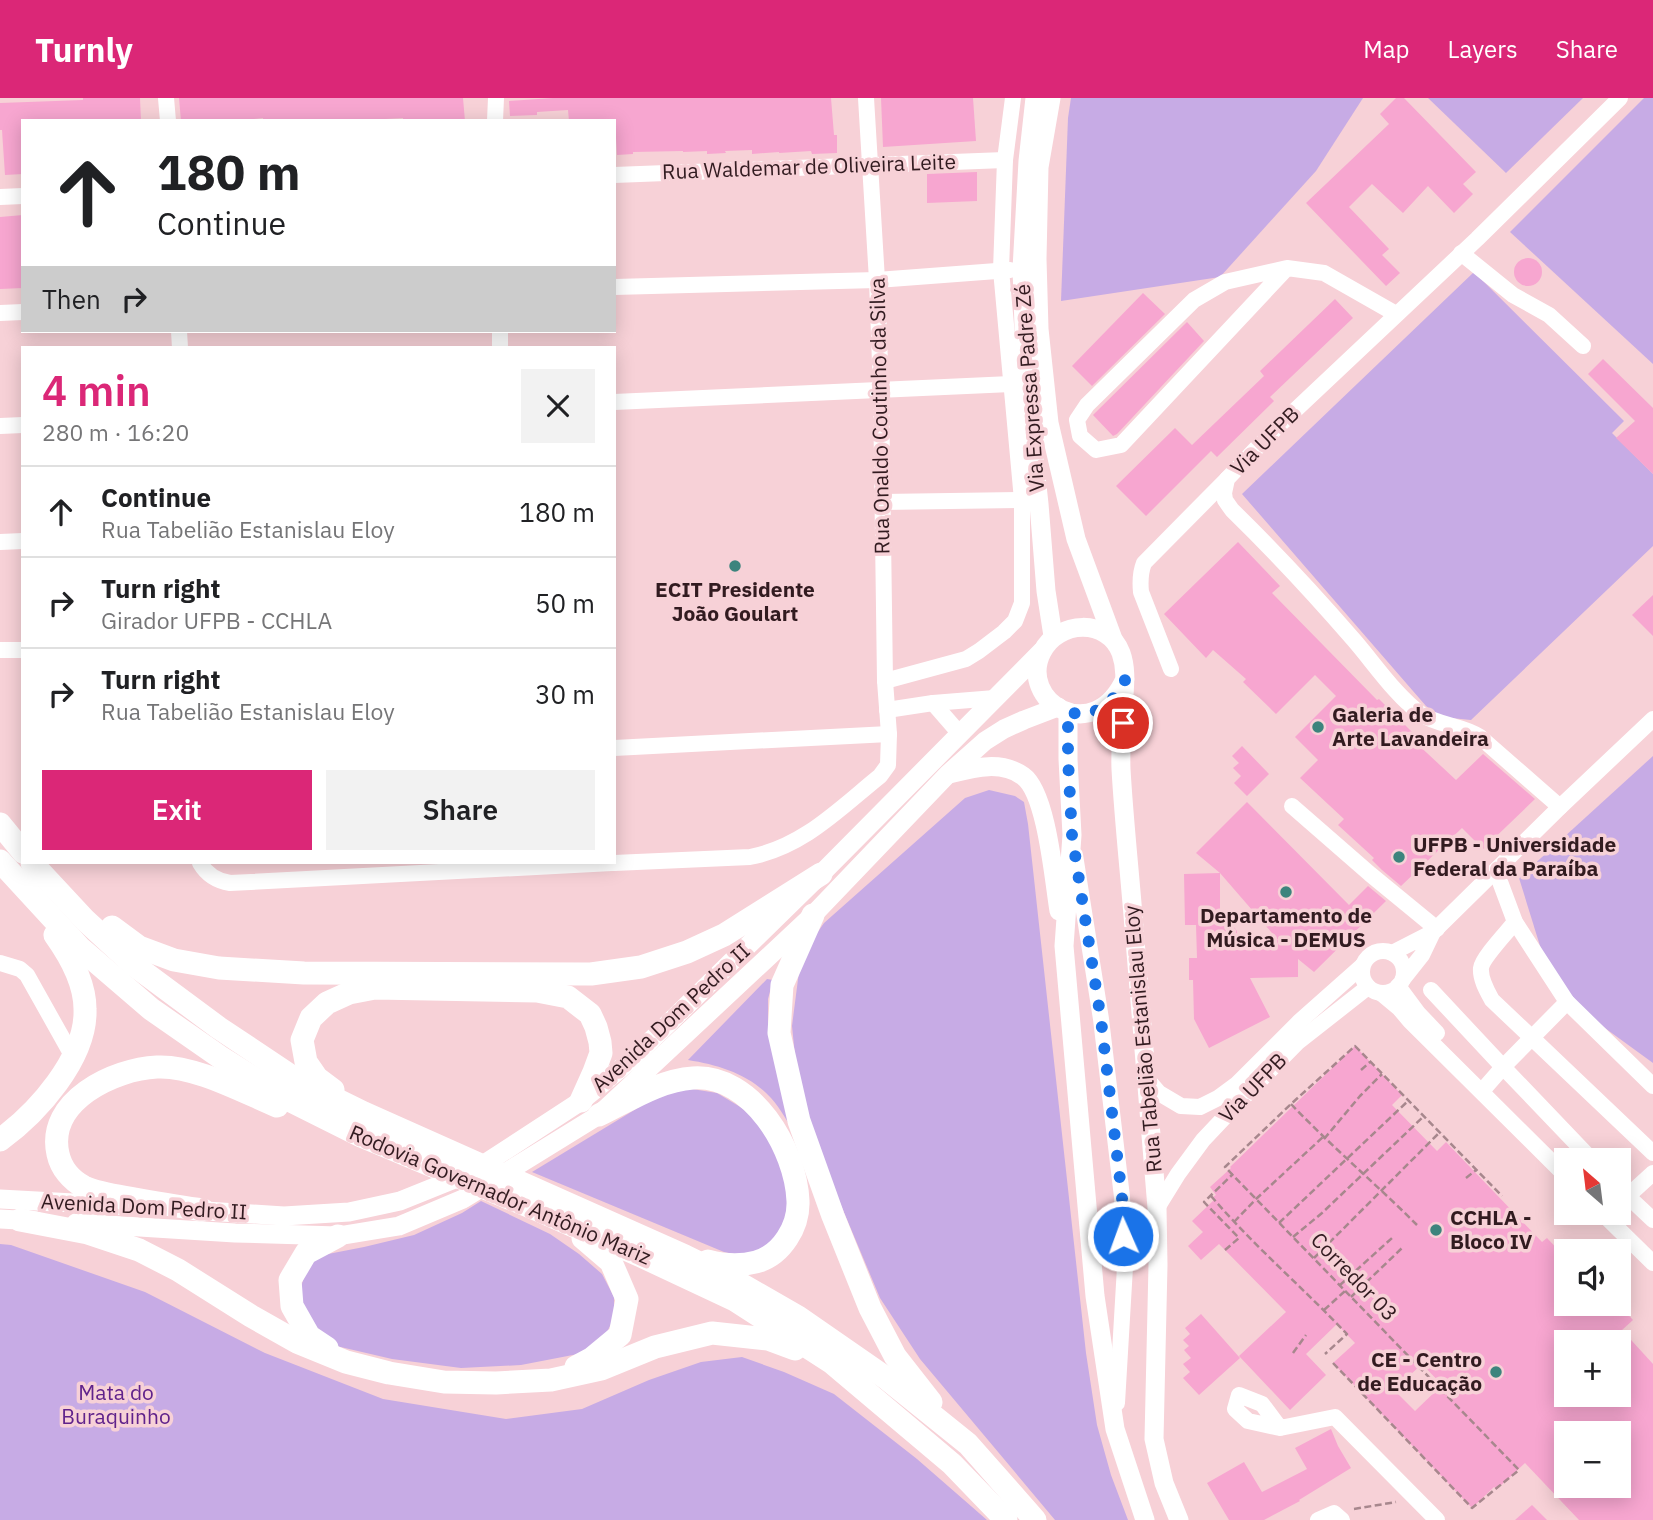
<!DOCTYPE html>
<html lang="en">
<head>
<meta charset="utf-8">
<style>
  :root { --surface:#fff; --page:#f2f2f2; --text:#202124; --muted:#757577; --line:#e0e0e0; --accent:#db2777 }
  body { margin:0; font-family:"IBM Plex Sans",sans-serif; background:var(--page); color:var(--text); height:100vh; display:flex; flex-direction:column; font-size:26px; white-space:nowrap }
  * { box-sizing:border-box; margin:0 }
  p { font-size:23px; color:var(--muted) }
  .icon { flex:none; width:38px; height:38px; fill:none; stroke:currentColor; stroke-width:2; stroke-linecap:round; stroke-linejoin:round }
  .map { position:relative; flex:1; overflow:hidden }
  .panel { position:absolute; left:21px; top:248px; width:595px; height:518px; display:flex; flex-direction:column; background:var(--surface); border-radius:0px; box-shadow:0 4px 18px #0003 }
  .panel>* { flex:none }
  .hud { position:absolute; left:21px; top:21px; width:595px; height:214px; border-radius:0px; box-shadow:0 4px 18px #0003; background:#fff; color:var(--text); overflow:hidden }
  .needle { width:46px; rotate:332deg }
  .controls { position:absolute; left:1554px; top:1050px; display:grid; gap:14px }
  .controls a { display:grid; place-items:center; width:77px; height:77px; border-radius:0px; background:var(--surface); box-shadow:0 4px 18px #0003; font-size:35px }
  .pin { position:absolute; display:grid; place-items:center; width:60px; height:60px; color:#fff; margin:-30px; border:4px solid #fff; border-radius:50%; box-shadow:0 2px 7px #0007 }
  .me { position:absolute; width:77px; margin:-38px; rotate:358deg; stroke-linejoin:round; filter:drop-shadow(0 0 5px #0008) }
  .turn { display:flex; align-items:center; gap:24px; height:147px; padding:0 21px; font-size:32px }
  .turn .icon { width:91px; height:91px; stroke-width:2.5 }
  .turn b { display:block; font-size:49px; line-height:60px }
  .then { display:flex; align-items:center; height:66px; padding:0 21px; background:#0003; gap:14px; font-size:26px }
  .round { display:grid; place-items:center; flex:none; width:74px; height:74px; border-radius:0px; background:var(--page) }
  .headline { display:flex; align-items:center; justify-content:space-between; height:119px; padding:0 21px }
  h1 { font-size:42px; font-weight:600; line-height:52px; color:var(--accent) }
  .cta { display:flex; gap:14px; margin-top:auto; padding:14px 21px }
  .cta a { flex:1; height:80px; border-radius:0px; background:var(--accent); color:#fff; font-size:28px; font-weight:600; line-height:80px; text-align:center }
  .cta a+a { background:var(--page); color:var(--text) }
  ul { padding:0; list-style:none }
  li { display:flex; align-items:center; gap:21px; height:91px; padding:0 21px; border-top:2px solid var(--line) }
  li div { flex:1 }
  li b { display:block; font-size:26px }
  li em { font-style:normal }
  header { display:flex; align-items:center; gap:42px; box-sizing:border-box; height:98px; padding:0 35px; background:var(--accent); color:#fff }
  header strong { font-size:33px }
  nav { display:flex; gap:38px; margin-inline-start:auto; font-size:24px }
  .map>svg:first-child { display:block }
</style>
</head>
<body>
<header>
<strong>Turnly</strong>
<nav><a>Map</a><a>Layers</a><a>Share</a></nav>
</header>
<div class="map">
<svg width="1653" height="1422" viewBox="0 0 1653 1422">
  <rect width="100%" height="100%" fill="#f7d1d7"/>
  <g fill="#c7abe5">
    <polygon points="1071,0 1363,0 1316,73 1220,179 1061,203 1068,20"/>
    <polygon points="1428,0 1583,0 1506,75"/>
    <polygon points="1644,0 1653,0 1653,266 1510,134"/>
    <polygon points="1474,174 1624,323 1612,335 1653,376 1653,448 1471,622 1441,619 1426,608 1242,396"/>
    <polygon points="1653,658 1653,965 1554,893 1519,780"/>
    <polygon points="989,692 1015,698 1024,704 1028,726 1086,1255 1097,1327 1111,1377 1128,1422 1055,1422 920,1261 880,1200 814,1043 798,988 792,928 801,858 824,825 965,700"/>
    <path d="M767,881L773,882L768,901V931L796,1037C788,1025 781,1011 771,1000C749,976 719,967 688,962Z"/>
    <polygon points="686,990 717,995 742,1010 767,1033 795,1105 784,1132 760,1154 743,1158 724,1154 532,1074 641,1008 658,998"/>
    <polygon points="481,1103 550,1136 579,1156 602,1176 614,1199 614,1220 604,1240 578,1256 521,1267 461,1270 392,1261 332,1247 310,1224 301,1205 300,1193 305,1175 312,1164 323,1157 364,1149 414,1137 462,1115"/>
    <polygon points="0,1146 11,1147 145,1194 265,1255 383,1301 506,1321 582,1311 649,1282 701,1264 742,1259 784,1274 834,1296 917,1361 987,1422 0,1422"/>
  </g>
  <g fill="#f7a6d0" fill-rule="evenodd">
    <polygon points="83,0 140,0 141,23 23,23 23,76 5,77 2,32 0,32 0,5 83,2"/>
    <polygon points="179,0 463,0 465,23 403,23 403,20 350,23 263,23 263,20 237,23 181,23"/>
    <polygon points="553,0 831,0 834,37 837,37 837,55 812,56 811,53 779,55 779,54 752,56 752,52 725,53 726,55 707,56 707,53 683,54 683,53 633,54 633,56 617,57 615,23 569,23 568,12 537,14 537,17 510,18 509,3"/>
    <polygon points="881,0 973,0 976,43 883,49"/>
    <polygon points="1396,0 1404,0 1476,74 1463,86 1473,96 1454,115 1428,88 1403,115 1372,86 1349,109 1389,151 1382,157 1400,175 1386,188 1306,105 1389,26 1380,16"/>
    <polygon points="977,74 977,103 927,105 927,76"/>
    <polygon points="23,117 23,190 0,191 0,119"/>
    <circle cx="1528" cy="174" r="14"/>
    <polygon points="1143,195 1165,216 1092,288 1072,268"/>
    <polygon points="1335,201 1353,220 1270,299 1274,303 1217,359 1211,353 1146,418 1116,388 1175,330 1192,347 1264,278 1260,273"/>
    <polygon points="1187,224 1204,243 1117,336 1113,338 1093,317"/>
    <polygon points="1603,261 1653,310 1653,376 1616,340 1635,323 1588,276"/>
    <polygon points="1238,444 1280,488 1272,495 1377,602 1379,601 1416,638 1413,642 1456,682 1483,656 1535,701 1483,751 1462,730 1401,788 1382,772 1372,762 1374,760 1338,727 1344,721 1300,680 1318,662 1295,639 1336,598 1315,577 1276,616 1243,584 1246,581 1213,552 1206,560 1164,516"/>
    <polygon points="1653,497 1653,538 1632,517"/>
    <polygon points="1242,648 1269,676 1247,698 1234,685 1241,678 1233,670 1239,665 1232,658"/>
    <path d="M1247,704L1349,807L1368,788L1386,803L1314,874L1298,861V879L1250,880L1270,919L1209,950L1194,921L1193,882H1189V860H1197L1196,827H1185L1184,776L1220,775L1196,755ZM1220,775L1278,842L1237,843V833L1220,811Z"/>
    <path d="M1355,948L1402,997L1392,1007L1437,1053L1446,1044L1542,1144L1547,1140L1566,1160V1206H1618L1633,1222L1622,1232L1653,1266V1422H1579L1525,1365L1497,1391L1494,1389L1472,1410L1333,1265L1355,1245L1337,1226L1306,1256L1326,1277L1290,1312L1239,1258L1286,1214L1219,1146L1201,1162L1188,1148L1203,1134L1192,1123L1215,1101L1213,1099L1216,1097L1210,1089L1231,1070L1230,1069ZM1566,1244H1619V1297H1566ZM1422,1266L1442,1287L1415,1313L1394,1292ZM1566,1335H1619V1388H1566Z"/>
    <polygon points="1201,1216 1240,1260 1199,1297 1183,1280 1190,1274 1183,1266 1191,1260 1184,1252 1189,1248 1183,1242 1190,1236 1185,1230"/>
    <polygon points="1331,1331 1338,1348 1351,1370 1299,1402 1300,1403 1264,1422 1229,1422 1207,1385 1244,1364 1262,1394 1307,1371 1295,1350"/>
    <polygon points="1532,1407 1547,1422 1515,1422"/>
  </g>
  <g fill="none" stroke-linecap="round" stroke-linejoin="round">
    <g stroke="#a7878d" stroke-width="2.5" stroke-dasharray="7 3.5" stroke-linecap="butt">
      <polyline points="1361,972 1370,964"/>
      <path d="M1291,1006C1331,1048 1376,1086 1417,1127"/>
      <polyline points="1324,1041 1360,998 1382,976"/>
      <polyline points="1466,1080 1476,1072"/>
      <path d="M1211,1098C1253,1147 1302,1189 1347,1236L1325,1256"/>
      <polyline points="1234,1124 1256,1101 1323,1039"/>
      <polyline points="1279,1125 1409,1002"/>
      <polyline points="1293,1139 1322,1115 1424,1018"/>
      <polyline points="1225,1152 1239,1140 1204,1104 1233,1076"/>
      <polyline points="1314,1160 1440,1034"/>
      <polyline points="1340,1187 1392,1140"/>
      <polyline points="1351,1199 1402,1150"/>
      <polyline points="1324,1212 1345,1193"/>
      <polyline points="1293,1255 1306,1237"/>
      <polyline points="1333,1265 1472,1410 1519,1372 1225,1069 1291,1006 1355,948 1502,1098"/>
      <polyline points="1354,1411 1396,1404"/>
    </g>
    <g stroke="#fff" stroke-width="16">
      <polyline points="166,0 168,23"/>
      <polyline points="495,23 496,0"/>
      <polyline points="614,77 1005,62"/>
      <polyline points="0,99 23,98"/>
      <polyline points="1461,155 1513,197 1549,217 1583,248"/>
      <polyline points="1287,170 1121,347 1096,352 1080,338 1077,322 1087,307 1194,202 1225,184 1287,170 1324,175 1396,216"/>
      <polyline points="614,189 877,182 1010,172"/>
      <polyline points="0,215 23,214"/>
      <polyline points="179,233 180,250"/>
      <polyline points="500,233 500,250"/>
      <polyline points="614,304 1011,286"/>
      <polyline points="0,328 23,327"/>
      <polyline points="882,404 1022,402"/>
      <polyline points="0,444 23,443"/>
      <polyline points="1,552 23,552"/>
      <path d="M1171,571L1141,494C1140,484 1140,475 1144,465L1227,381"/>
      <polyline points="885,583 966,561 979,553 1004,534 1015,523 1022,505 1022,402 1001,172 1005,62 1013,0"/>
      <polyline points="933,605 960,636"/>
      <polyline points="887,612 933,605 995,600"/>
      <polyline points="614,650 889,636"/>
      <polyline points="1292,708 1370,776 1437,831"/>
      <path d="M1560,709L1480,639C1462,627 1439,628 1421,616C1395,597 1374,565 1353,541C1314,496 1274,453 1232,412L1225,402L1224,395L1227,381L1271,335L1477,141L1620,0"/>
      <polyline points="1075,757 1101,921 1122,1099 1125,1169 1117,1305"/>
      <path d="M200,765C207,777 217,783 230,785L612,765"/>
      <path d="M614,765L750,759C803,749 839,711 880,678L888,667L889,636L885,583L881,293L877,182L866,0"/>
      <polyline points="1496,773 1515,824 1567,904 1653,988"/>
      <path d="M1515,824C1508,833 1482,860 1481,870C1480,881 1487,893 1492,902L1653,1055"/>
      <polyline points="1433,834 1560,709 1653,621"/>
      <circle cx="1383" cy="874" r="21"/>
      <polyline points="1392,855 1433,834 1422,857 1403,881"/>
      <polyline points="0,865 20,871 27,877 73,959"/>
      <polyline points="1398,888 1418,915 1437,935"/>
      <polyline points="1431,892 1503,969 1592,1062"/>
      <polyline points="1381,895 1399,910 1410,923 1566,1078"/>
      <polyline points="1147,981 1159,995 1181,1008 1200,1009 1218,1000 1237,986 1300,923 1362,868"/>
      <polyline points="1482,993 1503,969 1567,904"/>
      <polyline points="1619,1090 1653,1122"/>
      <polyline points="1619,1106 1653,1075"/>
      <polyline points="1157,1110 1178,1076 1203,1042 1237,1006 1298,944 1368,889"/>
      <polyline points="1602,1115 1653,1165"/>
      <polyline points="1280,1330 1262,1306 1239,1297 1235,1311 1248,1323 1280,1330 1335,1319 1437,1422"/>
      <polyline points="1318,1422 1334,1415 1342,1422"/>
    </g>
    <g stroke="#fff" stroke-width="19">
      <polyline points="1035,0 1028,63 1022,171 1026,286 1039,406 1046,493 1053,538"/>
      <polyline points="1051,0 1039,69 1037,161 1039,231 1049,325 1076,441 1113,541"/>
      <path d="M1125,581C1094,650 1017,603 1042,554C1058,522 1108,520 1121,555C1126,569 1125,583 1124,597C1123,622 1120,647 1121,671C1124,724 1130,777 1134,830C1142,923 1150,1016 1157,1110L1158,1167L1154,1341L1164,1385L1179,1422"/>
      <polyline points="1068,614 1068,661 1072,737 1064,848 1095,1198 1115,1331 1145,1422"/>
      <path d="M949,676C973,670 1001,662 1023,678C1047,695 1054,783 1059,813"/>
      <polyline points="0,1101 129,1108"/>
      <polyline points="191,1112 284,1118 349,1114 400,1103 472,1074 581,1003 631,962 821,776 1042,553"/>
      <polyline points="0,1121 36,1123"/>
      <polyline points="76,1125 235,1135 338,1138 399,1128 463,1101 599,1017 813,817 948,676 985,643 1004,631 1024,622 1058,609"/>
    </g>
    <g stroke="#fff" stroke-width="23">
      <polyline points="0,726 23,754"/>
      <polyline points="0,763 80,850 151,911 220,959 289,1002 361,1038 540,1113 641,1158 735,1202 831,1264 952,1366 1006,1422"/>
      <polyline points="32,765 85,822 134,867 219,930 297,982 364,1015 685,1158 732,1181 798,1219 886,1280 968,1346 1035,1422"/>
      <polyline points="813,817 782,887 779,935 799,1023 833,1118 870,1210 895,1258 931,1304"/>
      <polyline points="112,829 139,849 174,862 219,870 304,875 591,876 641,869 687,854 724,837 821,776"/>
      <polyline points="333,992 317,980 306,964 302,942 311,920 327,905 349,895 375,890 537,893 568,899 590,916 596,929 600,944 601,955 594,974 581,1003"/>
      <path d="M599,1017C628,1003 660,982 693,980C752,976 796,1051 798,1103C799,1128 782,1157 756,1164C741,1168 723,1167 708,1163"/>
      <path d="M0,1042C37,1015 87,960 85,911C85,884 70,858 55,837"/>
      <path d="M203,1112C181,1109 158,1105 135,1101C118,1098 99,1096 84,1089C71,1082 61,1070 58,1056C46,1003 114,971 157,969C194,967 243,994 277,1008"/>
      <polyline points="20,1122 88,1135 139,1152 178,1172 251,1218 297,1244 346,1264 389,1275 444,1284 496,1285 551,1282 601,1271 655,1249 712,1235 768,1241 795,1251"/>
      <polyline points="327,1250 309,1238 292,1208 290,1182 306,1155 338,1138"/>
      <polyline points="576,1269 591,1261 620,1237 627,1201 611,1164 583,1140"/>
    </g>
  </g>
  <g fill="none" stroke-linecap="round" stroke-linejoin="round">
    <path stroke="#1a73e8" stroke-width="12" stroke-dasharray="0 21.6" d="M1123,625L1125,582C1114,605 1095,621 1068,614V661L1072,737L1101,922L1122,1099L1123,1138"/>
  </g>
  <g fill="#3d847d" stroke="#f7d1d7" stroke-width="2.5">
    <circle cx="735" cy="468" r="7"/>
    <circle cx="1318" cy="629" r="7"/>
    <circle cx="1399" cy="759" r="7"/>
    <circle cx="1286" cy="794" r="7"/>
    <circle cx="1436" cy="1132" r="7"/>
    <circle cx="1496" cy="1274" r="7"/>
  </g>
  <g text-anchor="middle" stroke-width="7" stroke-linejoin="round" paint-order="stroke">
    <g font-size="21" fill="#321b20" stroke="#f7d1d7">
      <text transform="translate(809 69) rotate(-2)" y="7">Rua Waldemar de Oliveira Leite</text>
      <text transform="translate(1030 290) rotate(-94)" y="7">Via Expressa Padre Zé</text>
      <text transform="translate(880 318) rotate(-91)" y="7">Rua Onaldo Coutinho da Silva</text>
      <text transform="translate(1265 343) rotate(-45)" y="7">Via UFPB</text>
      <text transform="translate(671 920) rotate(-43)" y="7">Avenida Dom Pedro II</text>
      <text transform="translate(1143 941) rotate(-95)" y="7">Rua Tabelião Estanislau Eloy</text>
      <text transform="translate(1253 990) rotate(-46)" y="7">Via UFPB</text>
      <text transform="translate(500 1097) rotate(23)" y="7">Rodovia Governador Antônio Mariz</text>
      <text transform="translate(144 1109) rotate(3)" y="7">Avenida Dom Pedro II</text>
      <text transform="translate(1354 1179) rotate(46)" y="7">Corredor 03</text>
    </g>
    <g font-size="21" font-weight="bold" fill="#321b20" stroke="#f7d1d7" text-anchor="start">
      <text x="735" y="499" text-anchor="middle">ECIT Presidente<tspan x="735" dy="24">João Goulart</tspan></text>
      <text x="1332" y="624">Galeria de<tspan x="1332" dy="24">Arte Lavandeira</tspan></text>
      <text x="1413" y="754">UFPB - Universidade<tspan x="1413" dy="24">Federal da Paraíba</tspan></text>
      <text x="1286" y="825" text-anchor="middle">Departamento de<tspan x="1286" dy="24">Música - DEMUS</tspan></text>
      <text x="1450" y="1127">CCHLA -<tspan x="1450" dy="24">Bloco IV</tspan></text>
      <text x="1482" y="1269" text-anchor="end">CE - Centro<tspan x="1482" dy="24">de Educação</tspan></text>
    </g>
    <g font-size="21" fill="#60228b" stroke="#f7d1d7">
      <text x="116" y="1302">Mata do<tspan x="116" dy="24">Buraquinho</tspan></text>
    </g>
  </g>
</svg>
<div class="controls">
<a><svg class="needle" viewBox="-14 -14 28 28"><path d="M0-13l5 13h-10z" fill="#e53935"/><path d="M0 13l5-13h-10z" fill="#757577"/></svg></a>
<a><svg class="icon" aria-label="sound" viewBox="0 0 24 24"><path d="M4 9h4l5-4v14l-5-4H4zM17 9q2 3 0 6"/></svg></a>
<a>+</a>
<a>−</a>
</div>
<div class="pin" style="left:1123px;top:625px;background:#d93025"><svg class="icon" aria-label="arrive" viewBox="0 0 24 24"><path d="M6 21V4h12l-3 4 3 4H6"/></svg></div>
<svg class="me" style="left:1123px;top:1138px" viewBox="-20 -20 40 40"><circle r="17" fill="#1a73e8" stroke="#fff" stroke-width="3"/><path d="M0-11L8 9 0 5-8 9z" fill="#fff"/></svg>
<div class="hud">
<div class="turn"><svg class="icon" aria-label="ahead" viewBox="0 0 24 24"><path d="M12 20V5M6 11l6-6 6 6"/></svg><div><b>180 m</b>Continue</div></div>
<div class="then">Then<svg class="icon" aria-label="right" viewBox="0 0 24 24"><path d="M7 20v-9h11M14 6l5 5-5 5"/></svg></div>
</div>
<section class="panel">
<div class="headline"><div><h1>4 min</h1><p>280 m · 16:20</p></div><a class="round"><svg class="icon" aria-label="close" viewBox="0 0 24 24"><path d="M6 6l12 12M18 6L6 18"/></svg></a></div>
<ul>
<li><svg class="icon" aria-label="ahead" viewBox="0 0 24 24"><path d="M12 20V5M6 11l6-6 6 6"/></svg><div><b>Continue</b><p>Rua Tabelião Estanislau Eloy</p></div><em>180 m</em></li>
<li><svg class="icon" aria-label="right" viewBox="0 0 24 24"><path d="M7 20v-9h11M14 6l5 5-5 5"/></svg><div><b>Turn right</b><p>Girador UFPB - CCHLA</p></div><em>50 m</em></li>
<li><svg class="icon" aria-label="right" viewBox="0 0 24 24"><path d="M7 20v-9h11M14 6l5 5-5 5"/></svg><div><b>Turn right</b><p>Rua Tabelião Estanislau Eloy</p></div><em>30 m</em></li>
</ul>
<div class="cta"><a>Exit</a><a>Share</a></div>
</section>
</div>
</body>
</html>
